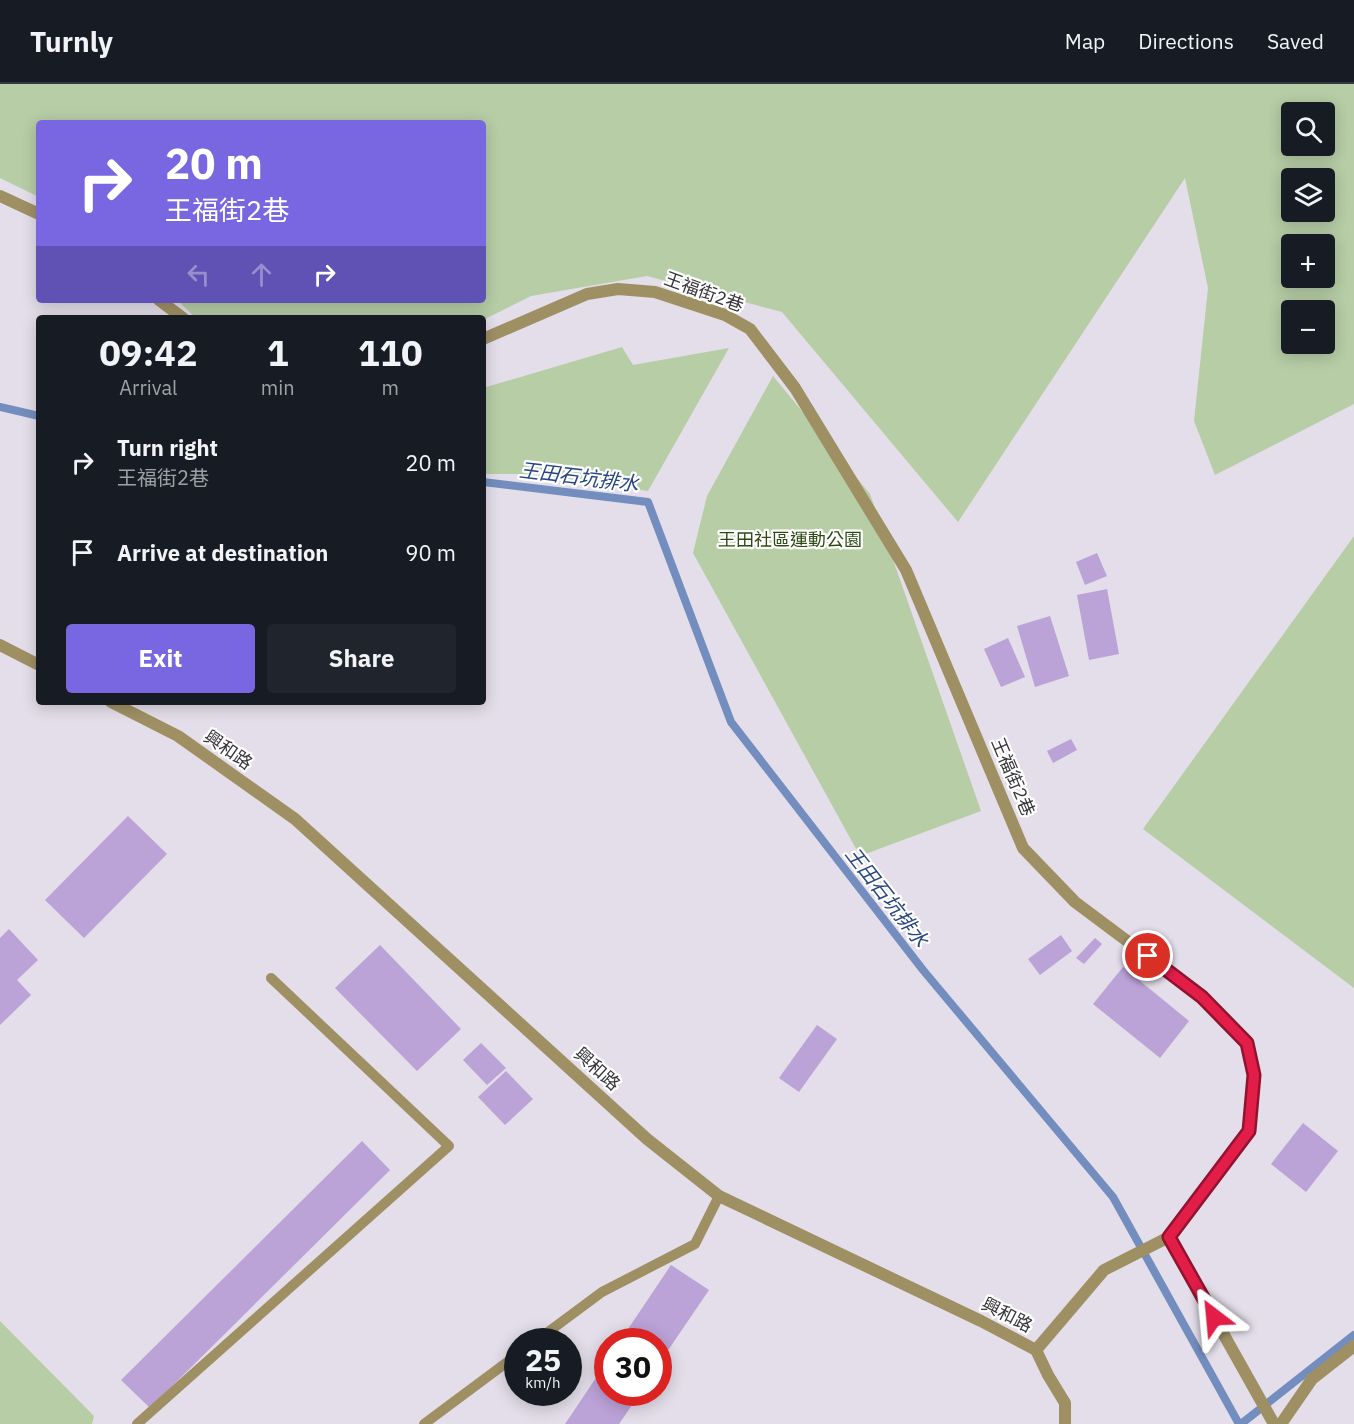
<!DOCTYPE html>
<html lang="en">
<head>
<meta charset="utf-8">
<style>
  :root { --surface:#171b24; --page:#20242c; --text:#f1f3f6; --muted:#9ea1a6; --line:#363941; --accent:#7966e1 }
  body { margin:0; font-family:"IBM Plex Sans","Noto Sans TC",sans-serif; background:var(--page); color:var(--text); height:100vh; display:flex; flex-direction:column; font-size:22px; white-space:nowrap }
  * { box-sizing:border-box; margin:0 }
  p { font-size:20px; color:var(--muted) }
  .icon { flex:none; width:33px; height:33px; fill:none; stroke:currentColor; stroke-width:2; stroke-linecap:round; stroke-linejoin:round }
  .map { position:relative; flex:1; overflow:hidden }
  .side { position:absolute; left:36px; top:231px; width:450px; height:390px; display:flex; flex-direction:column; background:var(--surface); border-radius:6px; box-shadow:0 3px 15px #0003 }
  .side>* { flex:none }
  .guide { position:absolute; left:36px; top:36px; width:450px; height:183px; border-radius:6px; box-shadow:0 3px 15px #0003; background:#7966e1; color:#fff; overflow:hidden }
  .fabs { position:absolute; left:1281px; top:18px; display:grid; gap:12px }
  .fabs a { display:grid; place-items:center; width:54px; height:54px; border-radius:6px; background:var(--surface); box-shadow:0 3px 15px #0003; font-size:30px }
  .speed { position:absolute; left:504px; top:1244px; display:flex; gap:12px; font-size:30px; font-weight:700; text-align:center }
  .speed>* { display:grid; place-content:center; width:78px; height:78px; border-radius:50%; background:var(--surface); box-shadow:0 3px 15px #0003; line-height:1 }
  .speed small { font-size:15px; font-weight:400 }
  .speed .limit { border:9px solid #d22; background:#fff; color:#111 }
  .pin { position:absolute; display:grid; place-items:center; width:51px; height:51px; color:#fff; margin:-26px; border:3px solid #fff; border-radius:50%; box-shadow:0 2px 6px #0007 }
  .me { position:absolute; width:66px; margin:-33px; rotate:331deg; stroke-linejoin:round; filter:drop-shadow(0 0 4px #0008) }
  .turn { display:flex; align-items:center; gap:21px; height:126px; padding:0 30px; font-size:27px }
  .turn .icon { width:78px; height:78px; stroke-width:2.5 }
  .turn b { display:block; font-size:42px; line-height:51px }
  .lanes { display:flex; align-items:center; height:57px; padding:0 30px; background:#0003; justify-content:center; gap:30px; direction:ltr }
  .lanes .off { opacity:.35 }
  .eta { display:flex; justify-content:space-evenly; align-items:center; height:102px; text-align:center }
  .eta b { font-size:36px; font-weight:800; line-height:42px }
  .action { display:flex; gap:12px; margin-top:auto; padding:12px 30px }
  .action a { flex:1; height:69px; border-radius:6px; background:var(--accent); color:#fff; font-size:24px; font-weight:800; line-height:69px; text-align:center }
  .action a+a { background:var(--page); color:var(--text) }
  ul { padding:0; list-style:none }
  li { display:flex; align-items:center; gap:18px; height:90px; padding:0 30px }
  li div { flex:1 }
  li b { display:block; font-size:22px }
  li em { font-style:normal }
  header { display:flex; align-items:center; gap:36px; box-sizing:border-box; height:84px; padding:0 30px; background:var(--surface); border-bottom:2px solid var(--line) }
  header strong { font-size:28px }
  nav { display:flex; gap:33px; margin-inline-start:auto; font-size:21px }
  .map>svg:first-child { display:block }
</style>
</head>
<body>
<header>
<strong>Turnly</strong>
<nav><a>Map</a><a>Directions</a><a>Saved</a></nav>
</header>
<div class="map">
<svg width="1354" height="1340" viewBox="0 0 1354 1340">
  <rect width="100%" height="100%" fill="#e3dee9"/>
  <g fill="#b6cda6" fill-rule="evenodd">
    <path d="M0,0H1354V320L1215,391L1194,337L1208,204L1185,94L958,438L782,228L647,192L531,212L483,236V234H196L177,216H483V39H39V113L0,94ZM1324,28V62H1292V28ZM1324,94V128H1292V94ZM1324,160V194H1292V160ZM1324,226V260H1292V226Z"/>
    <polygon points="622,263 633,281 729,264 648,407 535,390 483,390 483,304"/>
    <polygon points="773,292 870,410 981,727 860,772 693,469 707,412"/>
    <polygon points="1354,452 1354,904 1143,745"/>
    <polygon points="0,1237 94,1332 92,1340 0,1340"/>
  </g>
  <g fill="none" stroke-linecap="round" stroke-linejoin="round">
    <g stroke="#738dbe" stroke-width="8">
      <polyline points="0,323 39,332"/>
      <polyline points="483,398 648,418 731,638 923,886 1113,1113 1239,1340"/>
      <polyline points="1241,1340 1354,1251"/>
    </g>
  </g>
  <g fill="#bba2d7">
    <polygon points="1097,469 1107,492 1085,501 1076,478"/>
    <polygon points="1107,505 1119,570 1089,576 1077,511"/>
    <polygon points="1050,532 1069,592 1035,603 1017,542"/>
    <polygon points="1008,554 1025,593 1001,603 984,565"/>
    <polygon points="1071,655 1077,666 1053,679 1047,667"/>
    <polygon points="128,732 167,770 84,854 45,816"/>
    <polygon points="9,845 38,876 17,896 31,911 0,941 0,854"/>
    <polygon points="1061,851 1072,867 1040,891 1028,875"/>
    <polygon points="1095,854 1102,860 1084,880 1076,874"/>
    <polygon points="380,861 461,945 417,987 335,904"/>
    <polygon points="1123,883 1189,937 1160,974 1093,920"/>
    <polygon points="817,941 837,955 799,1008 779,994"/>
    <polygon points="481,959 506,984 487,1001 463,976"/>
    <polygon points="506,987 533,1015 505,1041 478,1013"/>
    <polygon points="1303,1039 1338,1067 1306,1108 1271,1080"/>
    <polygon points="362,1057 390,1086 150,1324 121,1296"/>
    <polygon points="671,1181 709,1206 658,1281 658,1257 620,1257"/>
    <polygon points="608,1276 608,1308 641,1308 619,1340 565,1340"/>
  </g>
  <g fill="none" stroke-linecap="round" stroke-linejoin="round">
    <g stroke="#9f9064" stroke-width="10">
      <polyline points="536,1257 602,1208 695,1160 719,1112"/>
      <polyline points="137,1340 449,1062 271,894"/>
      <polyline points="424,1340 518,1270"/>
    </g>
    <g stroke="#9f9064" stroke-width="12">
      <polyline points="0,112 39,130"/>
      <polyline points="159,216 183,234"/>
      <polyline points="483,255 587,210 618,205 655,208 725,231 750,245 795,304 906,486 1023,764 1075,818 1202,913 1247,959 1254,991 1249,1047 1169,1153 1274,1340"/>
      <polyline points="0,561 39,581"/>
      <polyline points="111,618 178,652 295,735 647,1055 719,1112 981,1237 1036,1266 1048,1291 1065,1319 1065,1340"/>
      <polyline points="1036,1266 1104,1186 1169,1153"/>
      <polyline points="1281,1340 1312,1295 1354,1262"/>
    </g>
  </g>
  <g fill="none" stroke-linecap="round" stroke-linejoin="round">
    <g stroke="#92132f" stroke-width="15">
      <polyline id="route" points="1148,872 1202,913 1247,959 1254,991 1249,1047 1169,1153 1214,1233"/>
    </g>
    <use href="#route" stroke="#e11d48" stroke-width="10"/>
  </g>
  <g text-anchor="middle" stroke-width="4.5" stroke-linejoin="round" paint-order="stroke">
    <g font-size="18" fill="#373539" stroke="#fff">
      <text transform="translate(704 208) rotate(20)" y="6">王福街2巷</text>
      <text transform="translate(228 666) rotate(35)" y="6">興和路</text>
      <text transform="translate(1013 693) rotate(67)" y="6">王福街2巷</text>
      <text transform="translate(597 985) rotate(42)" y="6">興和路</text>
      <text transform="translate(1007 1231) rotate(27)" y="6">興和路</text>
    </g>
    <g font-size="18" fill="#2e4a13" stroke="#fff">
      <text x="790" y="462">王田社區運動公園</text>
    </g>
    <g font-size="20" font-style="italic" fill="#274583" stroke="#fff">
      <text transform="translate(579 393) rotate(7)" y="7">王田石坑排水</text>
      <text transform="translate(887 813) rotate(52)" y="7">王田石坑排水</text>
    </g>
  </g>
</svg>
<div class="fabs">
<a><svg class="icon" aria-label="search" viewBox="0 0 24 24"><circle cx="10" cy="10" r="6"/><path d="M15 15l6 6"/></svg></a>
<a><svg class="icon" aria-label="layers" viewBox="0 0 24 24"><path d="M12 4l9 5-9 5-9-5zM3 14l9 5 9-5"/></svg></a>
<a>+</a>
<a>−</a>
</div>
<div class="speed"><div>25<small>km/h</small></div><div class="limit">30</div></div>
<div class="pin" style="left:1148px;top:872px;background:#d93025"><svg class="icon" aria-label="arrive" viewBox="0 0 24 24"><path d="M6 21V4h12l-3 4 3 4H6"/></svg></div>
<svg class="me" style="left:1214px;top:1233px" viewBox="-20 -20 40 40"><path d="M0-17L14 15 0 8-14 15z" fill="#e11d48" stroke="#fff" stroke-width="4"/></svg>
<div class="guide">
<div class="turn"><svg class="icon" aria-label="right" viewBox="0 0 24 24"><path d="M7 20v-9h11M14 6l5 5-5 5"/></svg><div><b>20 m</b>王福街2巷</div></div>
<div class="lanes"><svg class="icon off" aria-label="left" viewBox="0 0 24 24"><path d="M17 20v-9H6M10 6l-5 5 5 5"/></svg><svg class="icon off" aria-label="ahead" viewBox="0 0 24 24"><path d="M12 20V5M6 11l6-6 6 6"/></svg><svg class="icon" aria-label="right" viewBox="0 0 24 24"><path d="M7 20v-9h11M14 6l5 5-5 5"/></svg></div>
</div>
<section class="side">
<div class="eta">
<div><b>09:42</b><p>Arrival</p></div>
<div><b>1</b><p>min</p></div>
<div><b>110</b><p>m</p></div>
</div>
<ul>
<li><svg class="icon" aria-label="right" viewBox="0 0 24 24"><path d="M7 20v-9h11M14 6l5 5-5 5"/></svg><div><b>Turn right</b><p>王福街2巷</p></div><em>20 m</em></li>
<li><svg class="icon" aria-label="arrive" viewBox="0 0 24 24"><path d="M6 21V4h12l-3 4 3 4H6"/></svg><div><b>Arrive at destination</b></div><em>90 m</em></li>
</ul>
<div class="action"><a>Exit</a><a>Share</a></div>
</section>
</div>
</body>
</html>
